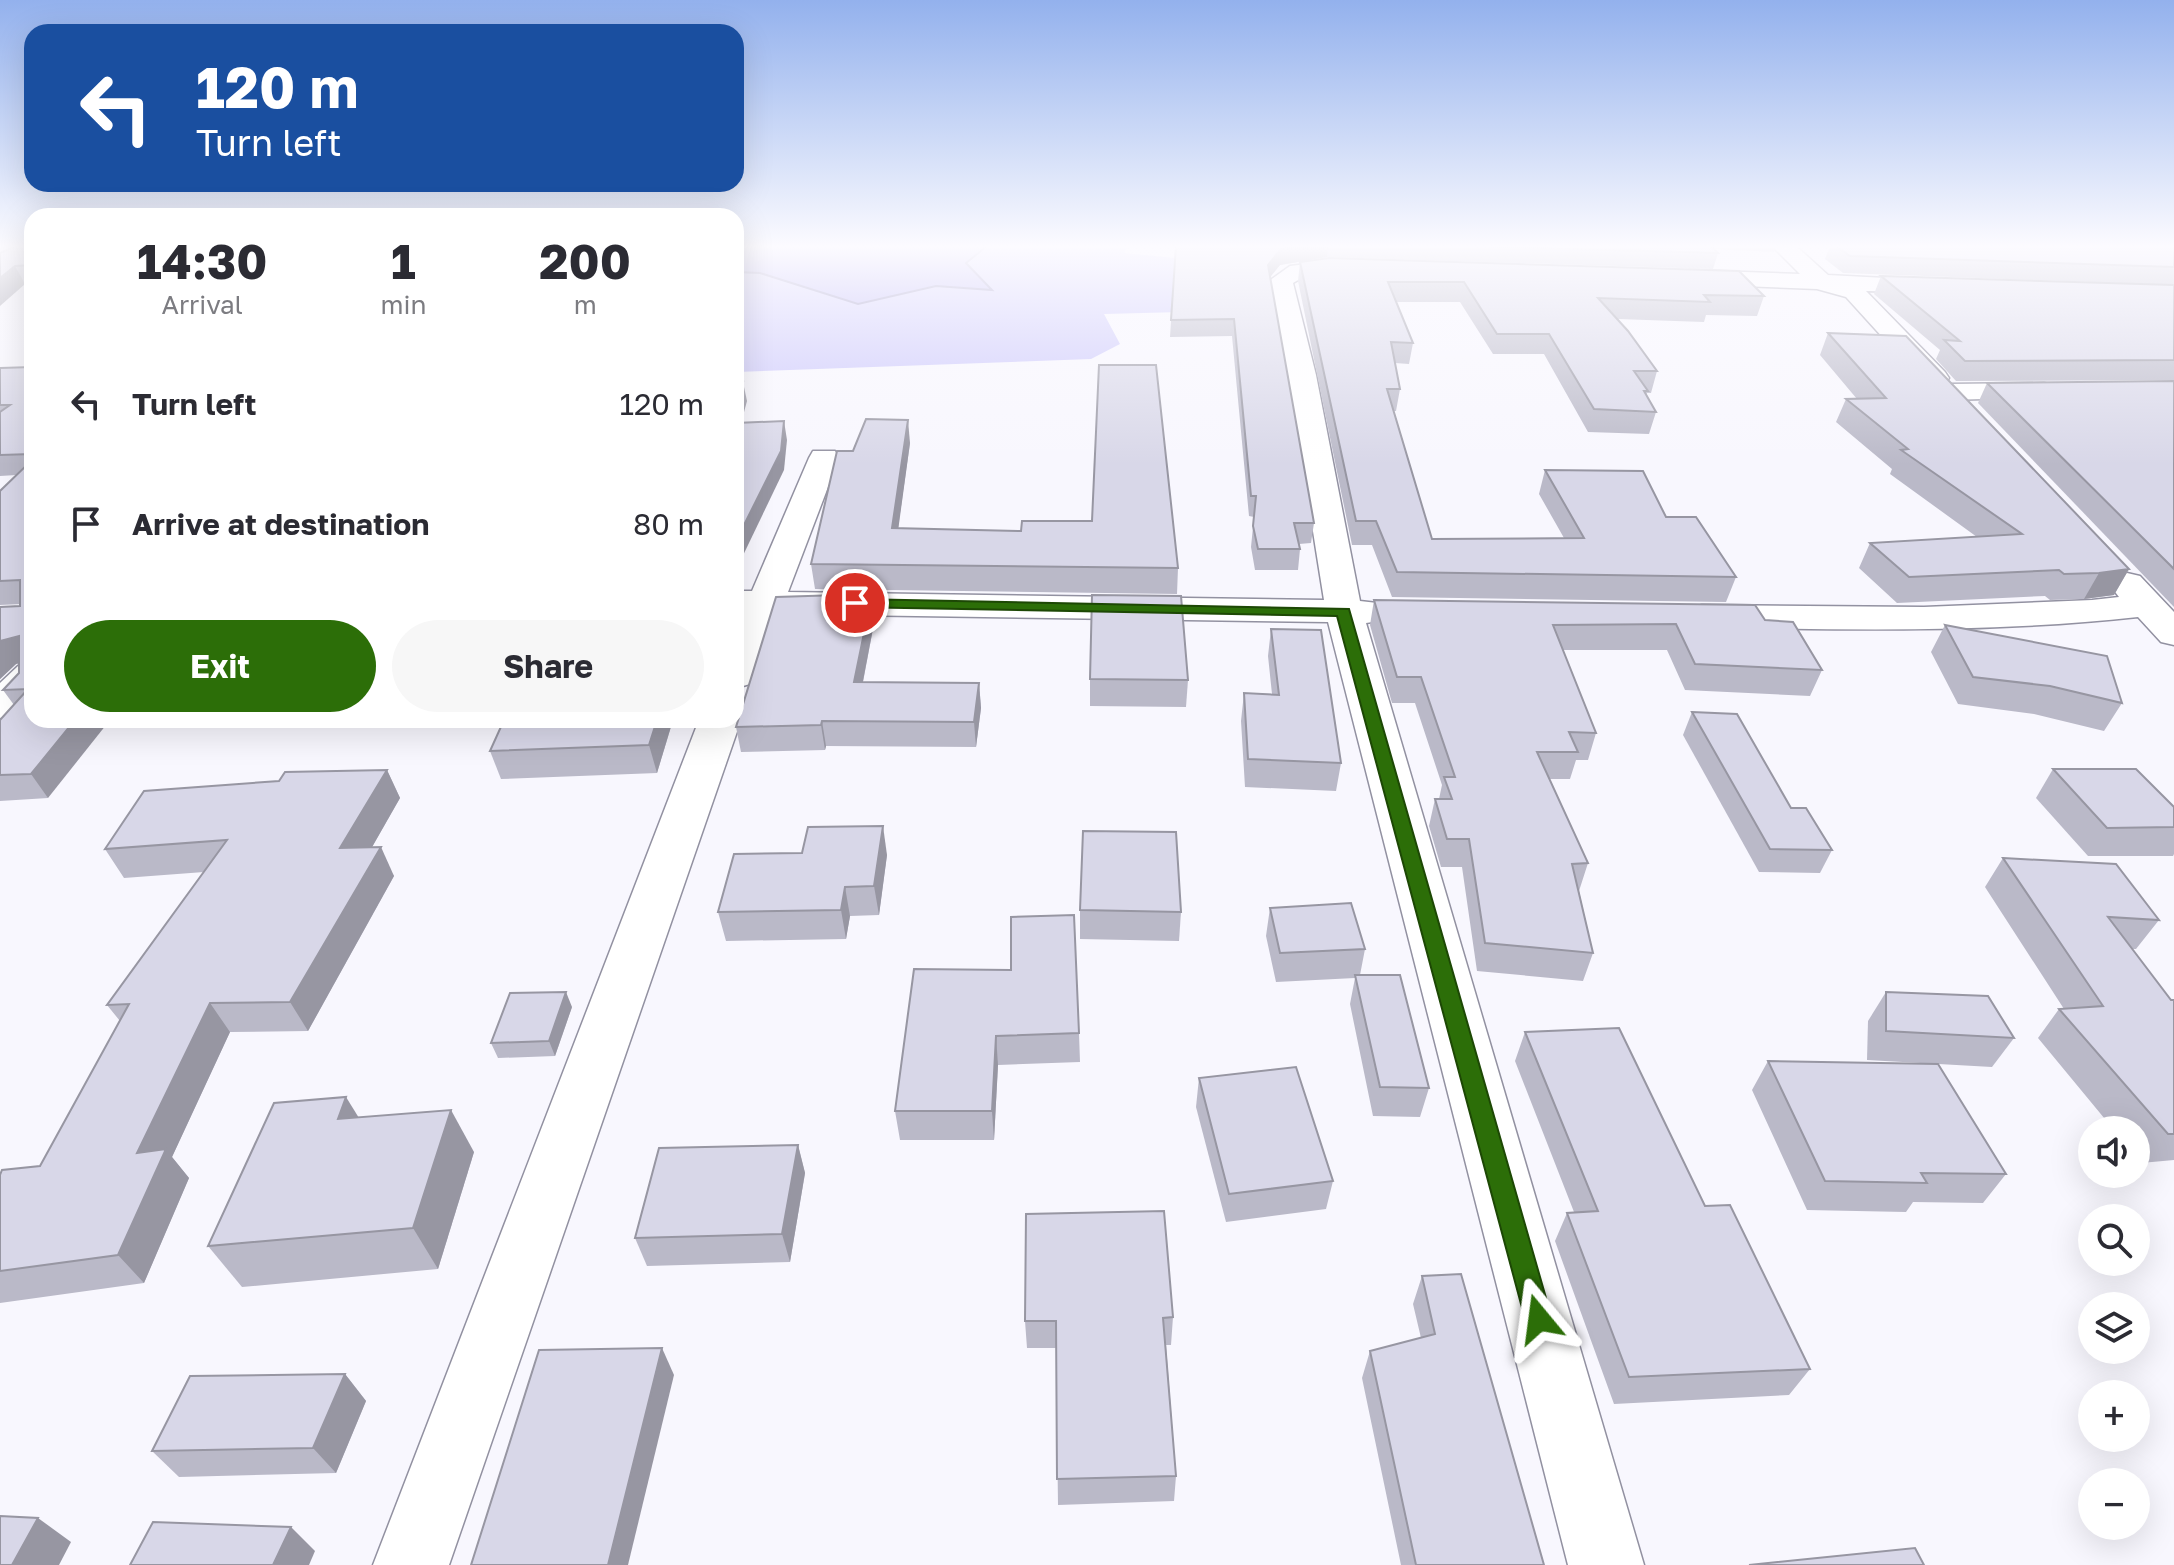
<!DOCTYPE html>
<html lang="en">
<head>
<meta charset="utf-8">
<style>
  :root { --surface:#fff; --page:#f7f7f7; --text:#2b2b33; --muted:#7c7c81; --accent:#2c6e08 }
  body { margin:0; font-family:"Golos Text",sans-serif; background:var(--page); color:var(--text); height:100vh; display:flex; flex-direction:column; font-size:30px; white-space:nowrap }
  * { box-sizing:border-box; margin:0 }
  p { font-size:26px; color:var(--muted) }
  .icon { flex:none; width:44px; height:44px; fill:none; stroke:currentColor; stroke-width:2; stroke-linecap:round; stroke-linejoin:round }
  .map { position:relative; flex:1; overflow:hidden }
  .details { position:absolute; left:24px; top:208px; width:720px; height:520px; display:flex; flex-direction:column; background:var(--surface); border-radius:24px; box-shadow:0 8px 32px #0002 }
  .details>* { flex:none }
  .hud { position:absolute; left:24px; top:24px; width:720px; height:168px; border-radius:24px; box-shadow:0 8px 32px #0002; background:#1a4fa0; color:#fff; overflow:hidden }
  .buttons { position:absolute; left:2078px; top:1116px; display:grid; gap:16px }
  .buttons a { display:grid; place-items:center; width:72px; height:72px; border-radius:50%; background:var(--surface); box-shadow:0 8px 32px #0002; font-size:40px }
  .pin { position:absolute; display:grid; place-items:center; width:68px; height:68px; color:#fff; margin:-34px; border:4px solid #fff; border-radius:50%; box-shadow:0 2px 8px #0007 }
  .me { position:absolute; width:88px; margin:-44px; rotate:344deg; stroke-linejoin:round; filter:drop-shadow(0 0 6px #0008) }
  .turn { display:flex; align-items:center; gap:28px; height:168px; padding:0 40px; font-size:36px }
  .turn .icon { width:104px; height:104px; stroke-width:2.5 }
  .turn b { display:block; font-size:56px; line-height:68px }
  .eta { display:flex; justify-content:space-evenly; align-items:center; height:136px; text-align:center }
  .eta b { font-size:48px; font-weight:700; line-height:56px }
  .primary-button { display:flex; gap:16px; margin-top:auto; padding:16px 40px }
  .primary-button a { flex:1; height:92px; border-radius:48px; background:var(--accent); color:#fff; font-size:32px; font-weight:700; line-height:92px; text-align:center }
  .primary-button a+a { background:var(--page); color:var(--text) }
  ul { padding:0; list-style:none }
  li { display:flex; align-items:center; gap:24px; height:120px; padding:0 40px }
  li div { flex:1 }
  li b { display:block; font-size:30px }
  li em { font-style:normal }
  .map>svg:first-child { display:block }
</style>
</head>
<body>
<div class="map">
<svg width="2174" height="1565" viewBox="0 0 2174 1565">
  <rect width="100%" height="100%" fill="#f8f7fe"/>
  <polygon fill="#cac6fb" points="987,246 1129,246 1124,253 1196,260 1181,312 1104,314 1120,344 1091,359 736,372 736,272 760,273 858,304 935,285 991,289 966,262"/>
  <polygon fill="#b3acf4" stroke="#8984b8" stroke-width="2" points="736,246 987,246 966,263 992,290 936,286 858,304 760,273 736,272"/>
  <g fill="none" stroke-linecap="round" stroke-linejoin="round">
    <g stroke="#9291a1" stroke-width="3">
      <g id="street">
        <polygon points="0,246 32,246 32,253 0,254"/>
        <polygon points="1772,246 1796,246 1828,275 1944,281 1948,286 1936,293 1866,291 1945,372 1949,378 1945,384 1925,384 1846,297 1817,289 1689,284 1677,277 1689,270 1800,274"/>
        <path d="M1339,260L1360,261L1371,268C1358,284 1316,268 1293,283L1316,375L1360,601L1386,604L1392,612L1386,620L1366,623L1644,1565H1568L1328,622L780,614L756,676L750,684L736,688V629L743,613H736V591H752L809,458L813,451H835L839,458L788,592L1324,600L1288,375L1269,281L1290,266Z"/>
        <polygon points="2044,383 2054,385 2058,391 2054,397 1949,400 1939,398 1935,392 1939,386 1949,384"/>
        <path d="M2127,573L2140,576L2174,612V645L2161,642L2138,617C1993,633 1848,630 1702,627L1689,624L1683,616L1689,608L1702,605L1924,607L2092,600L2119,597L2109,584L2114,576Z"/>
        <polygon points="736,713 741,720 449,1565 373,1565 699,720 736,720"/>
      </g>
    </g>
    <g stroke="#9291a1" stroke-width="3">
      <polygon id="secondary" points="32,662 32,697 14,715 0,718 0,683 18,666"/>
    </g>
    <use href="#street" fill="#fff" fill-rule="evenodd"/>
    <use href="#secondary" fill="#fff" fill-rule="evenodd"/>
  </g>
  <g fill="#bab9c8">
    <polygon points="32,246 32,284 25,284 0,253"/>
    <polygon points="1176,246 1776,246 1774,252 1713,249 1718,253 1713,269 1327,257 1280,265 1270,277 1314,523 1311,543 1299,544 1300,549 1298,570 1255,570 1251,547 1254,517 1249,516 1232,336 1170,337"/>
    <polygon points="1830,246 2174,246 2174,285 1843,273 1825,259"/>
    <polygon points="1300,262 1764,296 1757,316 1706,315 1704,322 1618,319 1657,371 1651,393 1647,393 1646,395 1656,412 1649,434 1588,432 1544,354 1493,354 1460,302 1396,302 1413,343 1409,364 1395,363 1400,389 1396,411 1394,411 1432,539 1564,538 1539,494 1545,470 1666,517 1736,577 1726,602 1392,597 1372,545 1352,545 1298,281"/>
    <polygon points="1881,276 2174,285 2174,380 1956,381 1936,359 1940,350 1874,294"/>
    <polygon points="1828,333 2129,569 2114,595 2084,599 2050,600 2045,596 1897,603 1859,568 1870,543 1977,537 1890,474 1892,469 1836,422 1846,399 1857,399 1820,355"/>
    <polygon points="32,367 32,720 48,798 0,801 0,720 14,705 3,690 19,673 19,663 16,664 0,679 0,607 20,606 20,604 0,605 0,491 16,475 0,476 0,368"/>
    <polygon points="2174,381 2174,607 1978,403 1987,383"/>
    <polygon points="910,443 898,528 1178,568 1177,594 815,589 811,564 853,451"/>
    <polygon points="872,594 875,618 863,682 979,683 981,708 976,747 826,746 825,750 741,752 736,727"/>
    <polygon points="1374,600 1765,620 1822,670 1810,696 1685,690 1667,650 1563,650 1596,733 1588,760 1576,760 1570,779 1549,779 1588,863 1579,891 1593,953 1583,981 1477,971 1462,867 1441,867 1429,826 1435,799 1439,799 1442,785 1415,703 1392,703 1370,625"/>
    <polygon points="1945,625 2122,703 2104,731 2034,714 1958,704 1931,652"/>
    <polygon points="1271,629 1341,763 1336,791 1245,787 1241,721 1244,693 1272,694 1268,656"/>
    <polygon points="1090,679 1188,680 1186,707 1090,706"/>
    <polygon points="1692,712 1832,850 1820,873 1759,872 1683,735"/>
    <polygon points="504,720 673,720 657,773 501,779 490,751"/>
    <polygon points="2053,769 2174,807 2174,854 2173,856 2088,856 2036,798"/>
    <polygon points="387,770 400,798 372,847 394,876 308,1031 230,1032 172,1157 189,1178 144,1283 0,1303 0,1175 40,1166 120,1021 107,1005 204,872 124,878 105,849 279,781"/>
    <polygon points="887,855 879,915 850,916 846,939 726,941 718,912"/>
    <polygon points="2003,858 2159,920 2136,949 2132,949 2171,1000 2174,1000 2174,1160 2141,1163 2136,1157 2136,1130 2114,1130 2038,1038 2059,1009 2064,1009 1985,887"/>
    <polygon points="1270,908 1365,949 1360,975 1429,1088 1420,1117 1373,1116 1350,1004 1355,978 1276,982 1266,936"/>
    <polygon points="1080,910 1181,912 1179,941 1080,939"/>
    <polygon points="1011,970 1079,1033 1080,1062 998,1065 994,1140 900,1140 895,1111"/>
    <polygon points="1886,992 2014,1038 1992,1067 1867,1060 1868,1021"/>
    <polygon points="572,1007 555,1056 498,1058 491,1043"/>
    <polygon points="1525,1032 1705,1206 1810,1369 1789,1395 1614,1404 1555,1241 1567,1213 1574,1212 1515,1061"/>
    <polygon points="1768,1061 2006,1174 1983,1203 1913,1202 1906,1212 1807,1210 1752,1090"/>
    <polygon points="1199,1078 1333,1181 1326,1209 1226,1222 1196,1107"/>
    <polygon points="359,1118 474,1152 438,1269 242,1287 208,1246"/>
    <polygon points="798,1145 805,1173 790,1262 647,1266 635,1238"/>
    <polygon points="1422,1276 1544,1565 1401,1565 1362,1378 1370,1351 1421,1338 1413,1304"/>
    <polygon points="1173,1317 1171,1345 1166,1345 1176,1476 1174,1501 1058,1505 1056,1348 1027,1348 1025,1321"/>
    <polygon points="345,1374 366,1401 336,1473 179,1477 152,1451"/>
  </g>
  <g fill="#9796a2">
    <polygon points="1302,246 1328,246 1327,257 1280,265 1266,282 1268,265 1281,249"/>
    <polygon points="15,266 25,284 0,306 0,278"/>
    <polygon points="743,382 747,401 736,442 736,411"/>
    <polygon points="908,420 910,443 895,553 892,528"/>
    <polygon points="784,421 787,440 784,470 736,570 736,541"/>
    <polygon points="2129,569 2114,595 2084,599 2099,573"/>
    <polygon points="872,594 875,618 858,707 854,682"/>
    <polygon points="19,636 32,660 16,664 0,679 0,641"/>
    <polygon points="979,683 981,708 976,747 974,722"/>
    <polygon points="75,720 110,720 48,798 31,774"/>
    <polygon points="657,720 673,720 657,773 649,745"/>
    <polygon points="822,721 826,746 825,750 821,725"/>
    <polygon points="387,770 400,798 355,877 340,848"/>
    <polygon points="883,826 887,855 879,915 874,886"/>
    <polygon points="381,847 394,876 308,1031 290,1002"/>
    <polygon points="845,887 850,916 846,939 841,910"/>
    <polygon points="566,992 572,1007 555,1056 549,1041"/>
    <polygon points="210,1003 230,1032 172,1157 189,1178 144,1283 118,1255 137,1153"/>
    <polygon points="996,1036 998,1065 994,1140 992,1111"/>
    <polygon points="346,1097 372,1139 338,1119"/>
    <polygon points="451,1110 474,1152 438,1269 413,1228"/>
    <polygon points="798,1145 805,1173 790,1262 782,1234"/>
    <polygon points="662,1348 674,1375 628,1565 608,1565"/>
    <polygon points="345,1374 366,1401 336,1473 313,1448"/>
    <polygon points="38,1518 71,1542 59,1565 12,1565"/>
    <polygon points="291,1527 315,1551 309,1565 273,1565"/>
  </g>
  <g fill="#d8d7e8" stroke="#9796a2" stroke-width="2">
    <polygon points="15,246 32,246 32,265 15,266 0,278 0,253"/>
    <polygon points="1176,246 1302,246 1281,249 1268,265 1314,523 1294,523 1300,549 1258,549 1253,526 1256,496 1251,496 1234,319 1171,320"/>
    <polygon points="1474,246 1711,246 1718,253"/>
    <polygon points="1836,246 2174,246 2174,267 1850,256"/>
    <polygon points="1329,258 1739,271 1764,296 1704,295 1710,302 1598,298 1628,331 1657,371 1634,371 1648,391 1644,391 1656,412 1594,409 1549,334 1497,334 1464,282 1388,282 1413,343 1391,342 1400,389 1387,389 1432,539 1584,538 1545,470 1643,471 1666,517 1696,517 1736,577 1397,572 1376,521 1356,521 1300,262"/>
    <polygon points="1881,276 2174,285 2174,360 1965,361 1944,340 1960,341"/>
    <polygon points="1828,333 1906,336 2129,569 2099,573 2064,574 2059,570 1909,577 1870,543 2022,534 1901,450 1908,449 1846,399 1886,398"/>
    <polygon points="1099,365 1156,365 1178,568 811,564 837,451 853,451 866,419 908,420 892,528 1021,531 1022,521 1092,521"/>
    <polygon points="32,367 32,454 0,455 0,412 10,405 0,405 0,368"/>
    <polygon points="2174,381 2174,569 1987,383"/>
    <polygon points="743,382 736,411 736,383"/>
    <polygon points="784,421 781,451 736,541 736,423"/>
    <polygon points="32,460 32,720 75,720 31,774 0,775 0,720 28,689 3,690 19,673 19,636 0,641 0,607 20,606 20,580 0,581 0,491"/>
    <polygon points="872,594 854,682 979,683 974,722 822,721 821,725 736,727 776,597"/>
    <polygon points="1092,595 1181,596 1188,680 1090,679"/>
    <polygon points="1374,600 1755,605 1765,620 1793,622 1822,670 1695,664 1676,624 1553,625 1596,733 1569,732 1578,752 1537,752 1588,863 1572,864 1593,953 1485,943 1469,839 1447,839 1435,799 1452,799 1444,777 1455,777 1421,677 1397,677"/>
    <polygon points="1945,625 2107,656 2122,703 2050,686 1973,677"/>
    <polygon points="1271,629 1321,630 1341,763 1248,759 1244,693 1279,695"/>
    <polygon points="1692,712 1737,714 1791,808 1806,808 1832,850 1770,849"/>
    <polygon points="504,720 657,720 649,745 490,751"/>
    <polygon points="2053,769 2136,769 2174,807 2174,827 2107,828"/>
    <polygon points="387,770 340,848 381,847 290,1002 210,1003 137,1153 166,1149 118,1255 0,1271 0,1175 2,1170 40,1166 129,1004 107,1005 227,840 105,849 144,791 279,781 285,772"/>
    <polygon points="883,826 874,886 845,887 841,910 718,912 734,854 802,853 808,827"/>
    <polygon points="1083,831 1176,832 1181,912 1080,910"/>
    <polygon points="2003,858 2116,864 2159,920 2108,917 2171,1000 2174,1000 2174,1134 2168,1134 2059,1009 2103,1006"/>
    <polygon points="1351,903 1365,949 1280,953 1270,908"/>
    <polygon points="1074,915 1079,1033 996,1036 992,1111 895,1111 914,969 1011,970 1011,917"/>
    <polygon points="1355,975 1400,975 1429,1088 1380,1087"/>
    <polygon points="566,992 549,1041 491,1043 510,993"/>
    <polygon points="1886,992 1988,996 2014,1038 1886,1031"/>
    <polygon points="1619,1028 1705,1206 1730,1205 1810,1369 1629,1377 1567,1213 1598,1211 1525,1032"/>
    <polygon points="1768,1061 1938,1064 2006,1174 1921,1173 1927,1183 1825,1181"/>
    <polygon points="1296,1067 1333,1181 1229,1194 1199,1078"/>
    <polygon points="346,1097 338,1119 451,1110 413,1228 208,1246 274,1103"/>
    <polygon points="798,1145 782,1234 635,1238 659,1148"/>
    <polygon points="1164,1211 1173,1317 1163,1318 1176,1476 1057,1479 1056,1321 1025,1321 1026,1214"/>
    <polygon points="1461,1274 1544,1565 1416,1565 1370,1351 1435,1334 1422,1276"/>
    <polygon points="662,1348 608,1565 471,1565 539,1350"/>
    <polygon points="345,1374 313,1448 152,1451 190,1376"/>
    <polygon points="0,1516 38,1518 12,1565 0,1565"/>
    <polygon points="153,1522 291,1527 273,1565 130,1565"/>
    <polygon points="1915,1548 1924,1565 1749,1565"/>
  </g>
  <linearGradient id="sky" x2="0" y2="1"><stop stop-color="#93b1ed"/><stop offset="0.53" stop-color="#fcfbff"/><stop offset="1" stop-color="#fcfbff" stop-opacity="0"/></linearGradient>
  <rect width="2174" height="465" fill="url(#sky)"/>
  <polygon fill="#2c6e08" stroke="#1d4805" stroke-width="2" points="855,599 1349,609 1552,1319 1548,1328 1539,1332 1529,1328 1525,1319 1337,616 849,607 847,603"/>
</svg>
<div class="buttons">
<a><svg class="icon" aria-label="sound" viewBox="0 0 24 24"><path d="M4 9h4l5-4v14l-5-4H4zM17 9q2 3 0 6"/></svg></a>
<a><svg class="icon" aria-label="search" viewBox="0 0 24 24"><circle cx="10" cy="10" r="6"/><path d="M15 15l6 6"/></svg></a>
<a><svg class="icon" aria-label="layers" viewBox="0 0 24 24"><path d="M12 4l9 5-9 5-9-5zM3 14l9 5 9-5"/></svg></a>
<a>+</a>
<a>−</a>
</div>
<div class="pin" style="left:855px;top:603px;background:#d93025"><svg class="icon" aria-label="arrive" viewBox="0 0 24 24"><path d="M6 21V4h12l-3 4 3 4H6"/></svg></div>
<svg class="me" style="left:1539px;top:1319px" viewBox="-20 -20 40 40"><path d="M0-17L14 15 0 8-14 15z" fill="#2c6e08" stroke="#fff" stroke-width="4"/></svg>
<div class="hud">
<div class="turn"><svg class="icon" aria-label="left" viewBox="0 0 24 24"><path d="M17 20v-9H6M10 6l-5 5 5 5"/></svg><div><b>120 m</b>Turn left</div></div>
</div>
<section class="details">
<div class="eta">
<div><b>14:30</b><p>Arrival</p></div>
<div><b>1</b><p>min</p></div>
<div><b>200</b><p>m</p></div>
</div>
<ul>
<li><svg class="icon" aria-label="left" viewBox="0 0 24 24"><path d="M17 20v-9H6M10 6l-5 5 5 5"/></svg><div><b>Turn left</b></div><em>120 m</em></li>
<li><svg class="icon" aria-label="arrive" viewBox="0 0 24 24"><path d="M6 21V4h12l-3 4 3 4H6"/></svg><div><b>Arrive at destination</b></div><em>80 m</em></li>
</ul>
<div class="primary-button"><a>Exit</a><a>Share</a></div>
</section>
</div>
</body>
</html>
